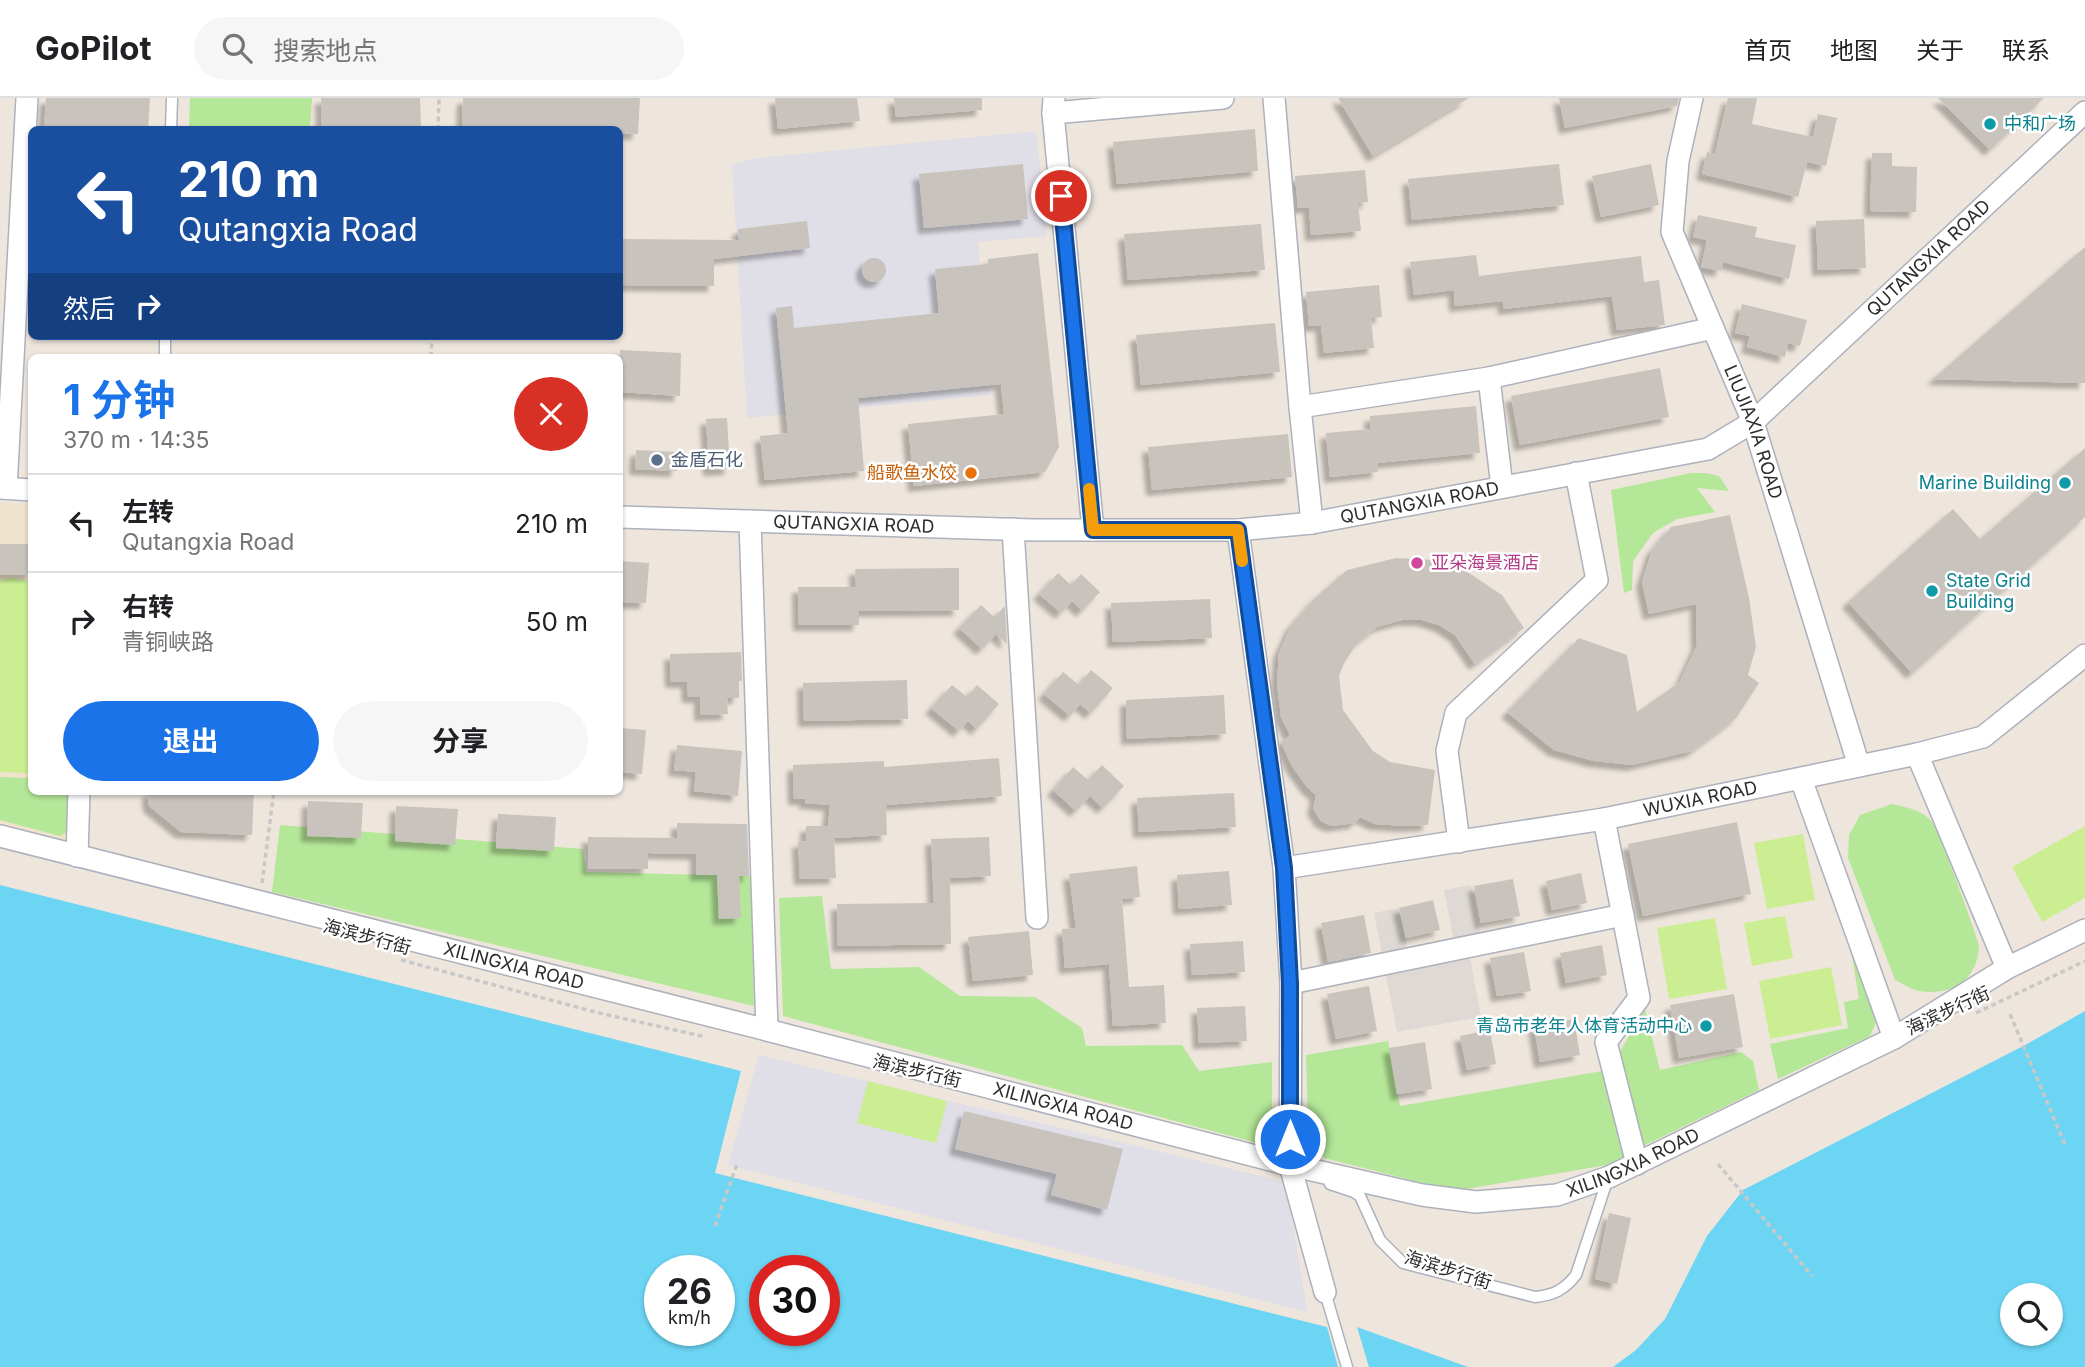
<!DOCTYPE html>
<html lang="zh">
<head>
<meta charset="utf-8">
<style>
  :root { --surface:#fff; --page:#f6f6f6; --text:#202124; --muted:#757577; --line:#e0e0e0; --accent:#1a73e8 }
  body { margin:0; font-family:Inter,"Noto Sans SC",sans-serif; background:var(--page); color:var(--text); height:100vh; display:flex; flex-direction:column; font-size:26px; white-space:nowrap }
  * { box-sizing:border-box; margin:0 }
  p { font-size:23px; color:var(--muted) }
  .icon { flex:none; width:38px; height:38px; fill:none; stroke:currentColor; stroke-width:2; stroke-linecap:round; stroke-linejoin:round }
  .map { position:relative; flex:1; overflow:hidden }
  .drawer { position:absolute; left:28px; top:256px; width:595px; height:441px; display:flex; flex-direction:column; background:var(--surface); border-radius:10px; box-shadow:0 2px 5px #0004 }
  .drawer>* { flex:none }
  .hud { position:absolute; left:28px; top:28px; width:595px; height:214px; border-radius:10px; box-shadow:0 2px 5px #0004; background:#1a4fa0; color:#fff; overflow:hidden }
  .tools { position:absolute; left:2000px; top:1185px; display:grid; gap:14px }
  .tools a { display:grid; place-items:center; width:63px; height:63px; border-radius:50%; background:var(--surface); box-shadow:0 2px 5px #0004; font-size:35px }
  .speed { position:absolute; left:644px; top:1157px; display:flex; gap:14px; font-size:35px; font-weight:700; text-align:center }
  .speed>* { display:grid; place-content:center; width:91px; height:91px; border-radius:50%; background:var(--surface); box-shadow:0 2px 5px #0004; line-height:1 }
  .speed small { font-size:18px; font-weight:400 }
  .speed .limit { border:10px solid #d22; background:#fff; color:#111 }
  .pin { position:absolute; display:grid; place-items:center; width:60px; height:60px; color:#fff; margin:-30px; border:4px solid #fff; border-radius:50%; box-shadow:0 2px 7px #0007 }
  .me { position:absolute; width:77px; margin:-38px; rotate:0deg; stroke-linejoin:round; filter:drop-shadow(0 0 5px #0008) }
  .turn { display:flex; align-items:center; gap:24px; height:147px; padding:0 35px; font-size:32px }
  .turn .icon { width:91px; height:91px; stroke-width:2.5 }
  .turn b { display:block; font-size:49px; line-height:60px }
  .then { display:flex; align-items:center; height:66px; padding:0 35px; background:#0003; gap:14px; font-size:26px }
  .round { display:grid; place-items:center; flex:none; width:74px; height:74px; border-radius:37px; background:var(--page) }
  .overview { display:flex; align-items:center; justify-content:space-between; height:119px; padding:0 35px }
  h1 { font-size:42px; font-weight:700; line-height:52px; color:var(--accent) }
  .primary-button { display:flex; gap:14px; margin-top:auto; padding:14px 35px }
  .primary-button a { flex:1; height:80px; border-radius:42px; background:var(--accent); color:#fff; font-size:28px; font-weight:700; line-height:80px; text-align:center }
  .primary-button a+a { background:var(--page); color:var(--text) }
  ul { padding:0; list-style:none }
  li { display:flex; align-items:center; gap:21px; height:98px; padding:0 35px; border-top:2px solid var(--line) }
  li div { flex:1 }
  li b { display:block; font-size:26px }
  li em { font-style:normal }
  header { display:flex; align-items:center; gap:42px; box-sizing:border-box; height:98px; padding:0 35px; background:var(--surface); border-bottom:2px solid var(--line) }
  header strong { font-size:33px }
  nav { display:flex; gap:38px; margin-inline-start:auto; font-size:24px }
  .search { width:490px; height:63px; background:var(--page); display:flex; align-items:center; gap:18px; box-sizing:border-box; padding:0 24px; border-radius:38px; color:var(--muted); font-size:26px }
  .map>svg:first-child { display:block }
</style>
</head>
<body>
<header>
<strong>GoPilot</strong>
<div class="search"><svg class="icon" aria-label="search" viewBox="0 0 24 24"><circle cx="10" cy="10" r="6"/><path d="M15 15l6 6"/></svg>搜索地点</div>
<nav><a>首页</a><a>地图</a><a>关于</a><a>联系</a></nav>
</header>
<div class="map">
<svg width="2085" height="1269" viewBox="0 0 2085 1269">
  <defs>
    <filter id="shadow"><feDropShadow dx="-6" dy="6" stdDeviation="2" flood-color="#0004"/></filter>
  </defs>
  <rect width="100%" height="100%" fill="#eee6dd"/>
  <g fill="#e0dee6">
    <polygon points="1036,33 1047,138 978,144 991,297 747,320 732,66 756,60"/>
    <polygon points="759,957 1286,1084 1307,1214 728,1067"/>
  </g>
  <polygon fill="#f0e3cc" points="0,404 31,407 32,693 71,693 69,747 0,730"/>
  <g fill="#b5e798">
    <polygon points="190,0 312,0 310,31 189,31"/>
    <polygon points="1691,375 1706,375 1719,378 1729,393 1697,390 1715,414 1677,421 1653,435 1633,463 1632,492 1624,495 1611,392"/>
    <polygon points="31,677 32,693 74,693 72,731 60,738 0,722 0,679 26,680"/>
    <path d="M1892,706C1907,709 1926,713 1934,727C1940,737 1979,842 1979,849C1977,883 1951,898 1919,893C1911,892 1902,885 1895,882L1848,760L1849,737L1860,717Z"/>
    <polygon points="280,727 583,751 586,774 751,778 754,908 272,794"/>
    <polygon points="822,798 831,871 919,869 960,898 1035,899 1082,930 1086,948 1182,947 1199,973 1272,964 1272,1049 783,918 779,800"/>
    <polygon points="1850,846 1877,922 1870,938 1778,981 1770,946 1848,930 1844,904 1859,901"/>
    <polygon points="1645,911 1660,972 1741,954 1753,963 1759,992 1641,1049 1619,955"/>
    <polygon points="1388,943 1400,1008 1614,971 1630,1063 1455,1093 1324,1060 1308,1031 1306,957"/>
  </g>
  <g fill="#cbee93">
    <polygon points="9,480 31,483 32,673 28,675 0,674 0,483"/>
    <polygon points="2085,728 2085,800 2042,824 2012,769"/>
    <polygon points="1803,736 1815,802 1767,811 1754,745"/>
    <polygon points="1785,818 1793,860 1752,868 1744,825"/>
    <polygon points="1715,820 1727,891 1669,901 1657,830"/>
    <polygon points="1831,869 1842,927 1770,941 1759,883"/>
    <polygon points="868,983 947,1003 936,1045 857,1025"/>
  </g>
  <polygon fill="#ded9d4" points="1471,787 1483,851 1469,854 1481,919 1397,934 1374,815 1399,810 1409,859 1455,850 1444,792"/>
  <g fill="#6cd5f4" fill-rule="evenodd">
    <path d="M0,787L741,973L715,1075L1327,1229H1357L1468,1269H0ZM660,1172H719V1232H660ZM765,1172H824V1232H765Z"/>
    <path d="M2085,913V1269H1613L1636,1252L1665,1221L1707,1138L1743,1092L2027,946ZM2012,1197H2051V1236H2012Z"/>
  </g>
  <polygon fill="#eee6dd" points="1327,1229 1357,1229 1369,1269 1338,1269"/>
  <g fill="#c9c3bd" filter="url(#shadow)">
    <polygon points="46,0 150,0 148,32 44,32"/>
    <polygon points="321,0 420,0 421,32 322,32"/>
    <polygon points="463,0 640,0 638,36 620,35 620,32 558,32 462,27"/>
    <polygon points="775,0 857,0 860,23 778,31"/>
    <polygon points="894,0 982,0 982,12 896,19"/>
    <polygon points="1338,0 1469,0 1373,58"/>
    <polygon points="1559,0 1679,0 1677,8 1565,30"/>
    <polygon points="1728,0 1757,0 1752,26 1813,39 1818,16 1837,20 1826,68 1807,64 1798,99 1702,76 1707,54 1715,56"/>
    <polygon points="1938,0 2044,0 1990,52"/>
    <polygon points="1255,31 1258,73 1117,86 1113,44"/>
    <polygon points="1872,55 1892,55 1892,68 1917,69 1916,114 1870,113"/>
    <polygon points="1023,66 1028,121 924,130 919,76"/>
    <polygon points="1559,66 1564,107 1412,122 1408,81"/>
    <polygon points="1651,66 1659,107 1601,119 1592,78"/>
    <polygon points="1365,72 1368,104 1358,105 1361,133 1311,137 1309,109 1298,110 1295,78"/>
    <polygon points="1698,117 1757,129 1755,139 1796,147 1789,181 1723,164 1721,173 1701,169 1707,142 1693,139"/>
    <polygon points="1864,121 1866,170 1818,172 1816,123"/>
    <polygon points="807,123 810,150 714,161 714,188 620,187 620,141 739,142 738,131"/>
    <polygon points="1261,126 1265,172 1128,182 1124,136"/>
    <polygon points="2085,149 2085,285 1933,281"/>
    <polygon points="1038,155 1059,349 1045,374 914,388 908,326 1004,316 1001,286 858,300 864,373 765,382 760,338 788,335 776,210 792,208 794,230 939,215 935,171 988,166 988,161"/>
    <polygon points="1476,157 1479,178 1641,158 1644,184 1659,182 1665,227 1617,232 1612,198 1504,211 1503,203 1455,208 1454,192 1414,197 1410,164"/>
    <circle cx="874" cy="172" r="12"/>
    <polygon points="1379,187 1382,219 1371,220 1374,250 1324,255 1321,227 1309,228 1306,194"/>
    <polygon points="1742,206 1807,222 1800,248 1788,245 1785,259 1747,249 1750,238 1735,235"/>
    <polygon points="1275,225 1280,274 1141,287 1136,237"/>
    <polygon points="620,252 681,255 680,298 620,294"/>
    <polygon points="1660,270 1669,319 1520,347 1511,298"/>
    <polygon points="1476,308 1480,355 1377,365 1378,374 1330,379 1326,335 1371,331 1370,318"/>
    <polygon points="727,320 730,371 709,372 706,321"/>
    <polygon points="1288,336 1292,379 1152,392 1148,349"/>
    <polygon points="2085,350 2085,419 1912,575 1848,504 1953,411 1980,441"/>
    <polygon points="636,352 678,354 677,373 635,371"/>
    <polygon points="1730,417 1749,500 1756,549 1748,577 1759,585 1736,620 1692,653 1632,667 1594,663 1554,652 1507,614 1579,540 1627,557 1637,614 1680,584 1697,547 1696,506 1649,516 1642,484 1652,452 1671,429"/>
    <rect x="0" y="446" width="32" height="31"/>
    <polygon points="1396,460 1436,462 1469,475 1502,497 1524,530 1475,566 1455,537 1439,527 1422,522 1402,522 1377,529 1357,545 1344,565 1339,578 1343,612 1373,653 1390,664 1435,672 1428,727 1405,728 1375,726 1360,719 1355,725 1331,728 1321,723 1313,711 1316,697 1307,689 1292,668 1281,644 1290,637 1281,619 1277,585 1279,555 1291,528 1314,501 1347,472"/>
    <polygon points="620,463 649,465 646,505 620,504"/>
    <polygon points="959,470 959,512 859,513 859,527 799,527 798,489 856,489 855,471"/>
    <polygon points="1058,475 1071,487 1081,476 1100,494 1082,513 1072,503 1061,515 1039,496"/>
    <polygon points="1210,501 1212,540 1113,544 1111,505"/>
    <polygon points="981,507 994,519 1005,508 1007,546 996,536 982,551 959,530"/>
    <polygon points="741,554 742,583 739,583 739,600 727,600 728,616 700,617 700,599 688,599 687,584 671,584 670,556"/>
    <polygon points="1091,572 1113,590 1091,615 1080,606 1070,618 1044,596 1063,574 1079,587"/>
    <polygon points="907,582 908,621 804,623 803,585"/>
    <polygon points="952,587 967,599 977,587 999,606 977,631 968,623 959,633 931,610"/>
    <polygon points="1224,597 1226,636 1127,641 1126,602"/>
    <polygon points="620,630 646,632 642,676 620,674"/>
    <polygon points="677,647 742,653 738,698 694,693 696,674 674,672"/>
    <polygon points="999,660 1002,698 886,707 887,737 834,740 836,780 800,781 798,744 806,743 806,728 828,728 830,707 805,705 805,701 794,701 793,667 884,663 884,669"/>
    <polygon points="1102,667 1124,688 1103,710 1090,698 1076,713 1053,692 1073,669 1088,682"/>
    <polygon points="148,693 254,693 252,737 181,734 149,708"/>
    <polygon points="1234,695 1236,729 1139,734 1137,700"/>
    <polygon points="308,703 363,705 361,740 307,738"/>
    <polygon points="396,708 458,711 455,747 395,743"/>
    <polygon points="498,716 556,719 554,753 496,750"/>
    <polygon points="1737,724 1751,796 1643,818 1628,746"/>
    <polygon points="677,725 747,726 749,778 739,778 741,820 719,821 717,777 696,777 696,756 648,755 648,771 588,771 588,739 677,740"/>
    <polygon points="989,739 991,778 950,780 951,846 838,848 837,806 934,805 931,741"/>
    <polygon points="1137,768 1140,799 1122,801 1129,889 1164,887 1166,925 1113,928 1109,866 1065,870 1062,831 1076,830 1069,776"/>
    <polygon points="1229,773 1232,807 1179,811 1177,777"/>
    <polygon points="1581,775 1587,805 1552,812 1546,783"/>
    <polygon points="1513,781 1520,818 1481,825 1474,788"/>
    <polygon points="1433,802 1440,832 1406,840 1399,810"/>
    <polygon points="1364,817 1371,855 1328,864 1321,825"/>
    <polygon points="1029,833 1033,877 973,883 968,839"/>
    <polygon points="1243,843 1245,874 1192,877 1190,846"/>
    <polygon points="1602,847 1607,877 1566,885 1560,855"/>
    <polygon points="1524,854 1531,893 1497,898 1490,860"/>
    <polygon points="1369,888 1377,933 1336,941 1327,896"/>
    <polygon points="1734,896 1743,949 1679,960 1670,907"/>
    <polygon points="1245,908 1247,943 1199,945 1197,910"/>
    <polygon points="1574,921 1580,957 1540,964 1534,928"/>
    <polygon points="1490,932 1496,966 1467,972 1460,938"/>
    <polygon points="1425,944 1432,991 1397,996 1389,950"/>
    <polygon points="964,1013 1123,1051 1107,1112 1051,1097 1057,1076 955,1051"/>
    <polygon points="1609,1115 1631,1120 1617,1186 1595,1181"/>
  </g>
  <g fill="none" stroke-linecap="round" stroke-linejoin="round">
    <g stroke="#adb1bc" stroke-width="13">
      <g id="lane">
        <polyline points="171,32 172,0"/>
        <polyline points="165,259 165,238"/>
        <path d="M1330,1086L1354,1094L1360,1098L1380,1142L1403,1165L1535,1199C1554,1197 1564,1192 1576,1177L1608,1080"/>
        <polyline points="1325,1194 1347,1269"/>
      </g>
    </g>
    <g stroke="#adb1bc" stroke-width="24">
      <g id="street">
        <polyline points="1054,0 1053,15 1093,432"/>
        <polyline points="1274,0 1300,309 1312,425"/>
        <path id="s1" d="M1692,0L1678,63L1672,134L1753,324L1859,668"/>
        <polyline points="1053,15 1223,0"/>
        <polyline points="1489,280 1502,389"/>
        <polyline points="1300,309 1489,280 1713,230"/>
        <polyline points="0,390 32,392"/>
        <polyline points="6,390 27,0"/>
        <path id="s2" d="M620,419L1034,432H1238L1312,425L1708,351L1753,324L2085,14"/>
        <polyline points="750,423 767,932"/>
        <polyline points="1013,431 1037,820"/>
        <polyline points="1238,432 1284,770 1291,885 1290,1067 1325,1194"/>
        <polyline points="1917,656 2007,870"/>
        <polyline points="1801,681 1894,940"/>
        <polyline points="1604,721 1639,900 1606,944 1637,1066"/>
        <path id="s3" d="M0,738L767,932L1290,1067L1422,1097L1476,1104L1557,1097L1609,1079L1894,940L2007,870L2085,832"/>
        <polyline points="1459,744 1447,653 1456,615 1597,482 1576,375"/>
        <polyline points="77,758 79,693"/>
        <path id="s4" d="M1284,770L1604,721L1917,656L1983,639L2085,557"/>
        <polyline points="1291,885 1623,817"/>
      </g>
    </g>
    <g stroke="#c8c8c8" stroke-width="3.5" stroke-dasharray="5 3.5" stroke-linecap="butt">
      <polyline points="438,32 439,0"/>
      <polyline points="431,259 432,238"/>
      <polyline points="262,785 274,693"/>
      <polyline points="401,862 599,915 706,939"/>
      <polyline points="1976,915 2085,863"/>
      <polyline points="2010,916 2066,1049"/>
      <polyline points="1718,1066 1812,1178"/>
      <polyline points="715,1128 737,1066"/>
    </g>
    <use href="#lane" stroke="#fff" stroke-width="10"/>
    <use href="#street" stroke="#fff" stroke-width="21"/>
  </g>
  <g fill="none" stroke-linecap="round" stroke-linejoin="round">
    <g stroke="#114b97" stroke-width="18">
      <polyline id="route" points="1061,98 1093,432 1238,432 1284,770 1290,886 1290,1041"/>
    </g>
    <use href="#route" stroke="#1a73e8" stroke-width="12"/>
    <polyline stroke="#f59e0b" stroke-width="12" points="1089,391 1093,432 1238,432 1242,463"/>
  </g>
  <g fill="#0f9aa8" stroke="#fff" stroke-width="2.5">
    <circle cx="1990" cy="26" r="7"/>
    <circle cx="2065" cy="385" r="7"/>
    <circle cx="1932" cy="493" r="7"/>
    <circle cx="1706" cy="928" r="7"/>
  </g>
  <circle fill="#5c6f8a" stroke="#fff" stroke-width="2.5" cx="657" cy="362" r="7"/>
  <circle fill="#e8710a" stroke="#fff" stroke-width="2.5" cx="971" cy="375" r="7"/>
  <circle fill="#d1479c" stroke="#fff" stroke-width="2.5" cx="1417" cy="465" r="7"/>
  <g text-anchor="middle" stroke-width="5" stroke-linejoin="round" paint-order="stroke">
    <g font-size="18" fill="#0d838f" stroke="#fff" text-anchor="start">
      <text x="2004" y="32">中和广场</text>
      <text x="2051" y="391" text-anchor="end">Marine Building</text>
      <text x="1946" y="489">State Grid<tspan x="1946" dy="21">Building</tspan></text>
      <text x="1692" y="934" text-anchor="end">青岛市老年人体育活动中心</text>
    </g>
    <g font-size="18" fill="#2c2c2c" stroke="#fff">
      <text dy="6" stroke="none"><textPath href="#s2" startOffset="1388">QUTANGXIA ROAD</textPath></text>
      <text dy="6" stroke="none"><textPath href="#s1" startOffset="352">LIUJIAXIA ROAD</textPath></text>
      <text dy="6" stroke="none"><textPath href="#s2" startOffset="802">QUTANGXIA ROAD</textPath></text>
      <text dy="6" stroke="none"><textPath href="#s2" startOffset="234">QUTANGXIA ROAD</textPath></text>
      <text dy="6" stroke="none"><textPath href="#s4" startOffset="422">WUXIA ROAD</textPath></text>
      <text transform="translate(367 839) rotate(15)" y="6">海滨步行街</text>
      <text dy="6" stroke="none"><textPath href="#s3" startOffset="530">XILINGXIA ROAD</textPath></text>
      <text transform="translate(1948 913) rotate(-25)" y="6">海滨步行街</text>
      <text transform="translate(917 973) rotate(13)" y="6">海滨步行街</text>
      <text dy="6" stroke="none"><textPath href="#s3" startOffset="1097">XILINGXIA ROAD</textPath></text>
      <text dy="6" stroke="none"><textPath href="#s3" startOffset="1685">XILINGXIA ROAD</textPath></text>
      <text transform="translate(1448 1172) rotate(17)" y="6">海滨步行街</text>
    </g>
    <g font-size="18" fill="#4e5e75" stroke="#fff" text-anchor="start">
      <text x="671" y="368">金盾石化</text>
    </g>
    <g font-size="18" fill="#c56008" stroke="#fff" text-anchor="end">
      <text x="957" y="381">船歌鱼水饺</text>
    </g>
    <g font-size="18" fill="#b23c85" stroke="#fff" text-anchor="start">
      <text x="1431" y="471">亚朵海景酒店</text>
    </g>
  </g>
</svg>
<div class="tools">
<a><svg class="icon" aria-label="search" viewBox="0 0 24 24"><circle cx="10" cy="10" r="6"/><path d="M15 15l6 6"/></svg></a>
</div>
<div class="speed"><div>26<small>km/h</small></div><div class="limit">30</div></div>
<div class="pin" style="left:1061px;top:98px;background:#d93025"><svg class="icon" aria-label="arrive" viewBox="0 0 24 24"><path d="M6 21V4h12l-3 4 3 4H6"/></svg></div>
<svg class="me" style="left:1290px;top:1041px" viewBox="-20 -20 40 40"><circle r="17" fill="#1a73e8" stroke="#fff" stroke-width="3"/><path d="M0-11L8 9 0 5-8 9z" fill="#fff"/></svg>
<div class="hud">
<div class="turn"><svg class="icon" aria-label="left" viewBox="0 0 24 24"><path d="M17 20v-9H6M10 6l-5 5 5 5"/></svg><div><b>210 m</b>Qutangxia Road</div></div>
<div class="then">然后<svg class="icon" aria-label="right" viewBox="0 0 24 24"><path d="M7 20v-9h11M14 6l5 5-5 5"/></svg></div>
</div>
<section class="drawer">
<div class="overview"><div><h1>1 分钟</h1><p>370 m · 14:35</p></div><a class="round" style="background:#d93025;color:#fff"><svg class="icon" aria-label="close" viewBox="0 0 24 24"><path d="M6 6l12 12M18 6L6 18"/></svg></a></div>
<ul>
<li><svg class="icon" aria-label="left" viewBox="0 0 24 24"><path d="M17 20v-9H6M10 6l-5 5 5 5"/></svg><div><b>左转</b><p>Qutangxia Road</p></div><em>210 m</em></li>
<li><svg class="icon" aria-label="right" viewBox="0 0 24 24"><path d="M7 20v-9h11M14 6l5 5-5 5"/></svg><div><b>右转</b><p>青铜峡路</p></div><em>50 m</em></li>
</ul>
<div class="primary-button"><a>退出</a><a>分享</a></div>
</section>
</div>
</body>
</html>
